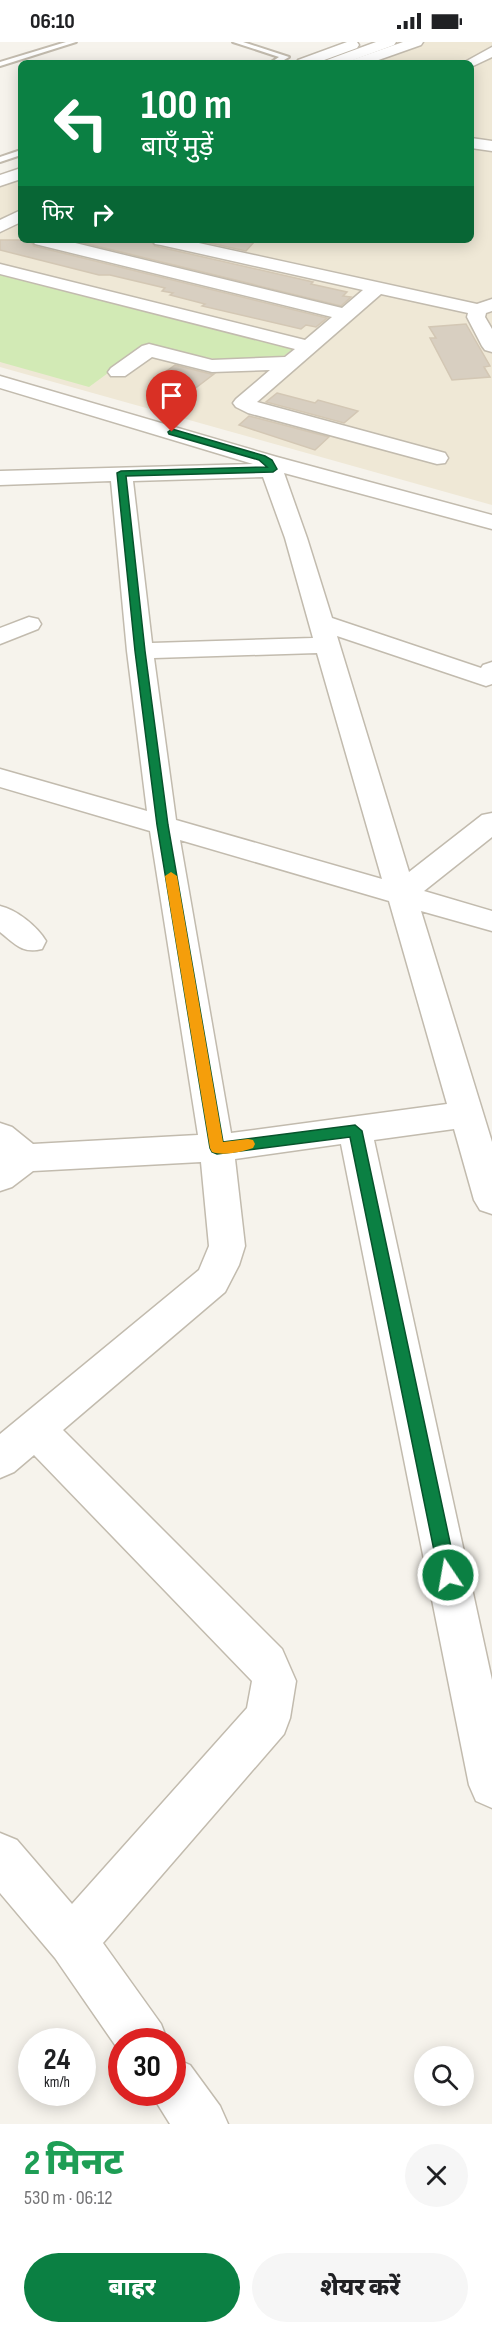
<!DOCTYPE html>
<html lang="hi">
<head>
<meta charset="utf-8">
<style>
  :root { --surface:#fff; --page:#f6f6f6; --text:#202124; --muted:#757577; --accent:#0b8043 }
  body { margin:0; font-family:"Sofia Sans Condensed","Noto Sans Devanagari",sans-serif; background:var(--page); color:var(--text); height:100vh; display:flex; flex-direction:column; font-size:22px; white-space:nowrap }
  * { box-sizing:border-box; margin:0 }
  p { font-size:20px; color:var(--muted) }
  .icon { flex:none; width:33px; height:33px; fill:none; stroke:currentColor; stroke-width:2; stroke-linecap:round; stroke-linejoin:round }
  .map { position:relative; height:2082px; overflow:hidden }
  .side { display:flex; flex-direction:column; background:var(--surface); flex:1 }
  .side>* { flex:none }
  .banner { position:absolute; left:18px; top:18px; width:456px; height:183px; border-radius:9px; box-shadow:0 3px 15px #0003; background:#0b8043; color:#fff; overflow:hidden }
  .tools { position:absolute; left:414px; top:2004px; display:grid; gap:12px }
  .tools a { display:grid; place-items:center; width:60px; height:60px; border-radius:50%; background:var(--surface); box-shadow:0 3px 15px #0003; font-size:30px }
  .speed { position:absolute; left:18px; top:1986px; display:flex; gap:12px; font-size:30px; font-weight:700; text-align:center }
  .speed>* { display:grid; place-content:center; width:78px; height:78px; border-radius:50%; background:var(--surface); box-shadow:0 3px 15px #0003; line-height:1 }
  .speed small { font-size:15px; font-weight:400 }
  .speed .limit { border:9px solid #d22; background:#fff; color:#111 }
  .pin { position:absolute; display:grid; place-items:center; width:51px; height:51px; color:#fff; margin:-62px -26px; border-radius:50% 50% 50% 0; rotate:-45deg; box-shadow:0 0 6px #0007 }
  .pin .icon { rotate:45deg }
  .me { position:absolute; width:66px; margin:-33px; rotate:348deg; stroke-linejoin:round; filter:drop-shadow(0 0 4px #0008) }
  .turn { display:flex; align-items:center; gap:21px; height:126px; padding:0 24px; font-size:27px }
  .turn .icon { width:78px; height:78px; stroke-width:2.5 }
  .turn b { display:block; font-size:42px; line-height:51px }
  .then { display:flex; align-items:center; height:57px; padding:0 24px; background:#0003; gap:12px; font-size:22px }
  .round { display:grid; place-items:center; flex:none; width:63px; height:63px; border-radius:32px; background:var(--page) }
  .headline { display:flex; align-items:center; justify-content:space-between; height:102px; padding:0 24px }
  h1 { font-size:36px; font-weight:800; line-height:45px; color:#1e9e55 }
  .primary-button { display:flex; gap:12px; margin-top:auto; padding:12px 24px }
  .primary-button a { flex:1; height:69px; border-radius:36px; background:var(--accent); color:#fff; font-size:24px; font-weight:800; line-height:69px; text-align:center }
  .primary-button a+a { background:var(--page); color:var(--text) }
  .status { display:flex; justify-content:space-between; align-items:center; height:42px; padding:0 30px; background:var(--surface); direction:ltr }
  .status svg { height:16px; fill:currentColor }
  .map>svg:first-child { display:block }
</style>
</head>
<body>
<div class="status"><b>06:10</b><svg viewBox="0 0 49 12"><path d="M0 12V9h3v3zM5 12V6h3v6zM10 12V3h3v9zM15 12V0h3v12zM26 1h20v11H26zM47 4h2v5h-2z"/></svg></div>
<div class="map">
<svg width="492" height="2082" viewBox="0 0 492 2082">
  <rect width="100%" height="100%" fill="#f6f3ec"/>
  <polygon fill="#efe8d6" points="401,0 492,0 492,463 0,325 0,145 21,137 21,198 471,198 471,21 343,21"/>
  <polygon fill="#d2eab5" points="0,233 293,307 281,316 220,318 146,303 89,345 0,320"/>
  <g fill="#d8cfc1" stroke="#d3c7b4" stroke-width="1.5">
    <polygon points="0,198 30,198 34,204 327,276 316,285 306,283 301,287 202,264 205,262 170,253 173,251 162,249 165,246 110,233 99,233 0,208"/>
    <polygon points="72,198 150,198 155,204 313,240 311,242 347,250 343,254 351,255 341,264"/>
    <polygon points="196,198 256,198 246,209"/>
    <polygon points="466,282 490,324 484,325 490,335 452,338 430,296 436,296 429,285"/>
    <polygon points="175,323 211,332 214,332 193,348 157,336"/>
    <polygon points="277,351 315,361 318,358 358,369 344,381 266,360"/>
    <polygon points="249,374 329,395 315,408 239,383"/>
  </g>
  <g fill="none" stroke-linecap="round" stroke-linejoin="round">
    <g stroke="#c2bbae" stroke-width="4">
      <g id="service">
        <polygon points="66,0 76,0 0,24 0,20"/>
        <polygon points="233,0 243,0 289,15 279,21 270,21 279,15"/>
        <polygon points="21,108 21,113 0,120 0,115"/>
      </g>
    </g>
    <g stroke="#c2bbae" stroke-width="3">
      <g id="minor">
        <polygon points="403,0 423,0 421,3 370,21 350,21 352,18"/>
        <polygon points="492,5 492,15 471,25 471,21 463,21"/>
        <polygon points="471,96 492,99 492,109 471,106"/>
        <polygon points="21,168 21,180 0,190 0,178"/>
        <polygon points="32,198 63,198 342,266 363,248 161,203 155,202 152,198 185,198 477,262 492,257 492,269 486,271 485,275 492,287 492,310 485,308 482,304 467,275 468,271 381,252 257,360 445,411 448,416 445,421 437,422 248,371 236,365 233,361 236,357 270,328 212,330 152,315 125,334 111,334 108,330 111,326 142,304 149,302 212,318 285,315 295,307 0,232 0,222 305,298 332,275 35,202"/>
        <path d="M0,334L277,415L492,473V487L284,431L307,496L332,576L481,626L483,623L492,620V642L486,644L337,594L409,830L482,773L492,771V795L424,849L492,869V889L421,869L492,1100V1172L480,1168L474,1158L454,1087L374,1098L492,1638V1766L476,1759L469,1743L341,1102L235,1117L245,1204L239,1223L225,1250L63,1388L282,1607L296,1639L290,1676L284,1692L103,1901L161,1982L168,2000H122V2013L55,1916L0,1851V1791L17,1798L72,1862L247,1666L252,1639L34,1413L14,1430L0,1436V1392L199,1228L209,1204L201,1120L33,1129L12,1145L0,1149V1081L12,1085L33,1102L198,1093L150,789L0,745V727L147,769L127,609L111,439L0,443V429L253,422L0,346ZM263,435L285,496L313,596L152,601L133,439ZM317,611L382,837L176,778L154,616ZM180,798L389,859L447,1062L231,1091Z"/>
        <polygon points="29,575 38,577 41,582 38,587 0,602 0,586"/>
        <path d="M0,864C17,868 37,884 46,899L42,907C22,912 15,902 0,890Z"/>
        <polygon points="172,2015 190,2023 220,2064 228,2082 170,2082 150,2050 172,2050"/>
      </g>
    </g>
    <g stroke="#c2bbae" stroke-width="3">
      <g id="tertiary">
        <polygon points="347,0 357,0 359,3 357,6 316,21 296,21 298,18"/>
        <polygon points="376,0 396,0 394,3 345,21 325,21 327,18"/>
        <polygon points="21,126 21,137 0,144 0,133"/>
      </g>
    </g>
    <use href="#service" fill="#fff" fill-rule="evenodd"/>
    <use href="#minor" fill="#fff" fill-rule="evenodd"/>
    <use href="#tertiary" fill="#fff" fill-rule="evenodd"/>
  </g>
  <polygon fill="#0b8043" stroke="#07532c" stroke-width="1.5" points="172,387 265,414 272,418 277,427 273,430 126,434 145,609 168,783 223,1100 355,1083 362,1089 457,1533 454,1539 448,1541 442,1539 439,1533 350,1095 217,1112 212,1110 210,1106 157,783 135,609 117,431 121,429 267,425 259,418 169,392 168,390"/>
  <path fill="#f59e0b" d="M171,830L177,834L223,1100L248,1097L253,1098L255,1102L253,1106C242,1110 223,1114 212,1110L210,1106L165,834Z"/>
</svg>
<div class="tools">
<a><svg class="icon" aria-label="search" viewBox="0 0 24 24"><circle cx="10" cy="10" r="6"/><path d="M15 15l6 6"/></svg></a>
</div>
<div class="speed"><div>24<small>km/h</small></div><div class="limit">30</div></div>
<div class="pin" style="left:172px;top:390px;background:#d93025"><svg class="icon" aria-label="arrive" viewBox="0 0 24 24"><path d="M6 21V4h12l-3 4 3 4H6"/></svg></div>
<svg class="me" style="left:448px;top:1533px" viewBox="-20 -20 40 40"><circle r="17" fill="#0b8043" stroke="#fff" stroke-width="3"/><path d="M0-11L8 9 0 5-8 9z" fill="#fff"/></svg>
<div class="banner">
<div class="turn"><svg class="icon" aria-label="left" viewBox="0 0 24 24"><path d="M17 20v-9H6M10 6l-5 5 5 5"/></svg><div><b>100 m</b>बाएँ मुड़ें</div></div>
<div class="then">फिर<svg class="icon" aria-label="right" viewBox="0 0 24 24"><path d="M7 20v-9h11M14 6l5 5-5 5"/></svg></div>
</div>
</div>
<section class="side">
<div class="headline"><div><h1>2 मिनट</h1><p>530 m · 06:12</p></div><a class="round"><svg class="icon" aria-label="close" viewBox="0 0 24 24"><path d="M6 6l12 12M18 6L6 18"/></svg></a></div>
<div class="primary-button"><a>बाहर</a><a>शेयर करें</a></div>
</section>
</body>
</html>
